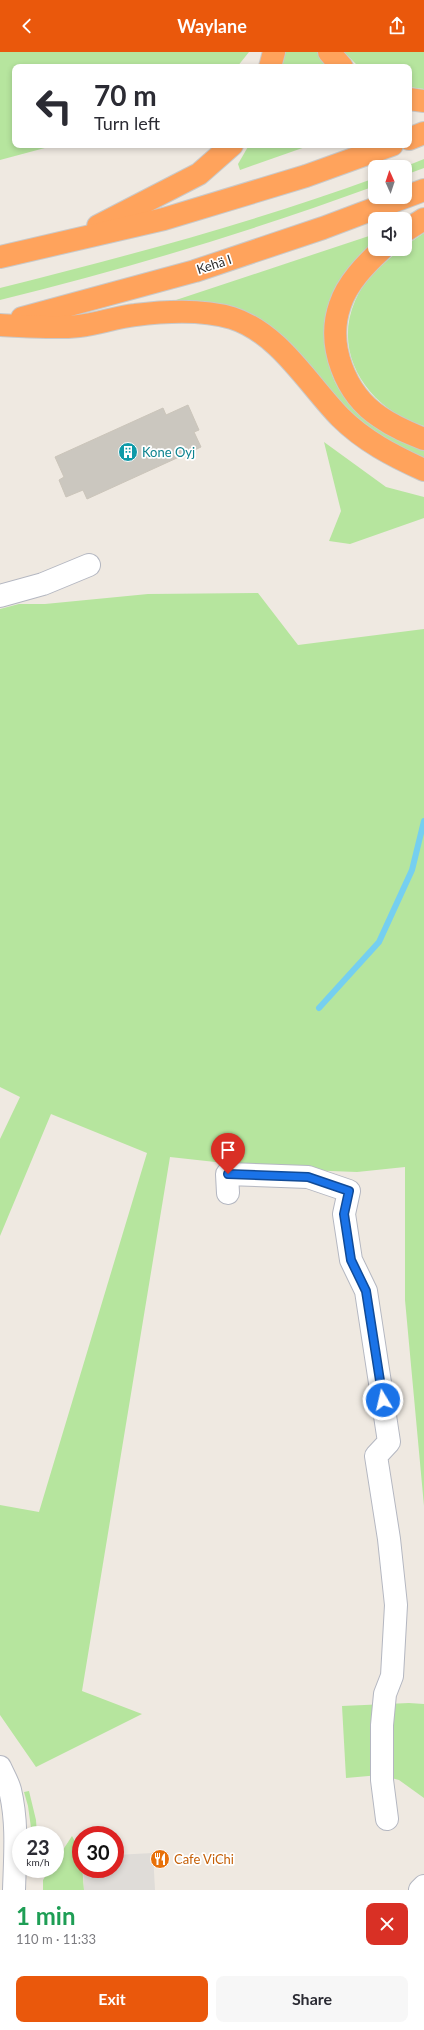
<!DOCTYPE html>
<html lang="en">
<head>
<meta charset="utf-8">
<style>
  :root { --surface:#fff; --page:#f7f7f7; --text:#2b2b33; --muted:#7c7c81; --accent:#ea580c }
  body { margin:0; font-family:Lato,sans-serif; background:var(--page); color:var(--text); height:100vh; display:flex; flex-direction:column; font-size:15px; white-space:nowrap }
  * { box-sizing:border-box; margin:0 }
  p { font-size:13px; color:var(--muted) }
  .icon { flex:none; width:22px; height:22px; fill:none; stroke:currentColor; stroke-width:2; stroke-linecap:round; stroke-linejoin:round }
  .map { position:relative; height:1838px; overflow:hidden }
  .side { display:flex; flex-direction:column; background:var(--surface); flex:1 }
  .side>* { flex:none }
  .top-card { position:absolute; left:12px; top:12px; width:400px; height:84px; border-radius:8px; box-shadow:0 2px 6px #0003; background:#fff; color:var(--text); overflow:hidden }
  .needle { width:26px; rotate:357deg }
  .tools { position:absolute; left:368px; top:108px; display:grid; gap:8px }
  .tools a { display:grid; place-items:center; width:44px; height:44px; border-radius:8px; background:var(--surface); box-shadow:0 2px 6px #0003; font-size:20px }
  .speed { position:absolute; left:12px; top:1774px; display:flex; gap:8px; font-size:20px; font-weight:700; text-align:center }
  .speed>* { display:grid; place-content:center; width:52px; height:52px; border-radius:50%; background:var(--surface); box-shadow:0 2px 6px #0003; line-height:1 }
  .speed small { font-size:10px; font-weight:400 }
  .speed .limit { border:6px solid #d22; background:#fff; color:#111 }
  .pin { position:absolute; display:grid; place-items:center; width:34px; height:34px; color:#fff; margin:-41px -17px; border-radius:50% 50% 50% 0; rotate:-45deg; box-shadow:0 0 4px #0007 }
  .pin .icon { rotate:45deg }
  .me { position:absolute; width:44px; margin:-22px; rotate:351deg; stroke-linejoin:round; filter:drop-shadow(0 0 3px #0008) }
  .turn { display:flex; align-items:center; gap:14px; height:84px; padding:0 16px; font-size:18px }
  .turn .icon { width:52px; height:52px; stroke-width:2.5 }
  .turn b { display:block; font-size:28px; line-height:34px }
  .round { display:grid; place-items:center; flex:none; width:42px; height:42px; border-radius:8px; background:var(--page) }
  .headline { display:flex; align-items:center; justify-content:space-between; height:68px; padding:0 16px }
  h1 { font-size:24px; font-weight:700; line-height:30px; color:#1e9e55 }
  .cta { display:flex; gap:8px; margin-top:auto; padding:8px 16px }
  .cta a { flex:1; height:46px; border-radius:8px; background:var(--accent); color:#fff; font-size:16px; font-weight:700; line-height:46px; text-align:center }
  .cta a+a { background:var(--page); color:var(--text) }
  header { display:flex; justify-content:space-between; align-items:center; height:52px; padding:0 16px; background:var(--accent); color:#fff; font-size:18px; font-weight:700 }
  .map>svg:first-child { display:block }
</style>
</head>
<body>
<header><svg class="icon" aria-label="back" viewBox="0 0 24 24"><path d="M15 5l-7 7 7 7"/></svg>Waylane<svg class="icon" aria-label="share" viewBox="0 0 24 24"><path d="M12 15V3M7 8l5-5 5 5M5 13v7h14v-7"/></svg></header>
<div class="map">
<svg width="424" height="1838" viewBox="0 0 424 1838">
  <rect width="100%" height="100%" fill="#efe9e1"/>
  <g fill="#b6e59e">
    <polygon points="0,0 249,0 237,15 15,15 15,93 56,93 0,108"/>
    <polygon points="283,0 319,0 330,15 280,15"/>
    <polygon points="344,0 424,0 424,37 409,35 409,15 359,15"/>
    <polygon points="249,93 311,93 240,118 238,112"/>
    <polygon points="424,107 424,116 405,123 404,115"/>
    <path d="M375,126V134C252,179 127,217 0,248V236C127,204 252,171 375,126Z"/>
    <path d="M424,181V374C371,359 331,304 355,249C364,227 383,212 401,197H405V194Z"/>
    <path d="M375,182V189C337,220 319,258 328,306C330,321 337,339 349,349C356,355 365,359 372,363C389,374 407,384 424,395V408L392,392L351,363L302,305L279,282L265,271L176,248Z"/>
    <polygon points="324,390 386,435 424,445 424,466 350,492 329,489 341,459"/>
    <polygon points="258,541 298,593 424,577 424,1454 405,1248 405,1115 357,1120 278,1117 170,1105 82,1639 142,1662 36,1715 0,1663 0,1453 39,1460 147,1101 51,1062 0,1184 0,1087 20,1045 0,1035 0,557 19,552 45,552 148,542"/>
    <polygon points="409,1651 424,1652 424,1746 399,1728 380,1723 346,1726 342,1654"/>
    <polygon points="29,1739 36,1768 37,1783 32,1783 28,1754 24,1740"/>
    <polygon points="72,1784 81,1801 84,1838 43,1838 43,1828 50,1817 55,1817 55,1810"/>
  </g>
  <polygon fill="#dfdcd8" points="153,1801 155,1838 84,1838 83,1817 115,1817 115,1803"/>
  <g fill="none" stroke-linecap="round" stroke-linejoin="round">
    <polyline stroke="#75cff0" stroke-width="6" points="319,956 379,890 412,818 424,769"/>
  </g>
  <polygon fill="#cbc7bf" stroke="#cbc5ba" points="188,353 199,378 194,380 201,395 87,447 83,438 66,445 59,428 64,425 55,405 163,356 166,363"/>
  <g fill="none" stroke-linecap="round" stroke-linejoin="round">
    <g stroke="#b4b7c1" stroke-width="24">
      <g id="street">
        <polyline points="0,544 43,532 89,513"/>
        <polyline points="228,1141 227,1122 308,1125 349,1139 344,1162 351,1208 366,1239 389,1390 376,1404 389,1487 396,1553 392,1624 385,1642 382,1673 382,1728 387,1767"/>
        <polyline points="420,1838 424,1834"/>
      </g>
    </g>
    <g stroke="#b4b7c1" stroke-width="24">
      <path id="secondary" d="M0,1715C3,1722 8,1730 10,1738C18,1771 15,1805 14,1838"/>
    </g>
    <g stroke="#c9c9c9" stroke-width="24">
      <g id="highway">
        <polyline points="329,0 342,15"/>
        <polyline points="270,15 274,0"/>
        <polyline points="409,47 424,49"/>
        <polyline points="409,87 424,81"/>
        <polyline points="98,174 199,122 232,93"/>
        <polyline points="405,179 424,167"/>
        <path d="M382,197C366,212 347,231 340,253C326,293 345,342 380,365C394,375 409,381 424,387"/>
        <polyline points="0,205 164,167 306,124 392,93"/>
        <polyline points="22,266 195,219 323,176 424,138"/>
        <path d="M0,273C26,274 53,277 79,274C98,272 116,265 135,263C166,259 202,257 232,266C279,281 307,331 340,365C364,389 393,404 424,418"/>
      </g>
    </g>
    <use href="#street" stroke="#fff" stroke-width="22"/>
    <use href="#secondary" stroke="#fff" stroke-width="22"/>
    <use href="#highway" stroke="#ffa35c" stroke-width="22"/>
  </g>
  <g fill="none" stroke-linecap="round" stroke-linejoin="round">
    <g stroke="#114b97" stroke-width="10">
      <polyline id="route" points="228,1122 308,1125 349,1139 344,1162 351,1208 366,1239 383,1348"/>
    </g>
    <use href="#route" stroke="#1a73e8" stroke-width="7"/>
  </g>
  <defs>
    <g id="building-disc" transform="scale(1)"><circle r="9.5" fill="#0f9aa8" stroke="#fff"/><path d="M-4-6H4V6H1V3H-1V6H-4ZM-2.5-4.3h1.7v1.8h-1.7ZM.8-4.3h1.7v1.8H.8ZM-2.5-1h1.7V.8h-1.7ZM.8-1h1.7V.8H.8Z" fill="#fff"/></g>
    <g id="restaurant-disc" transform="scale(1)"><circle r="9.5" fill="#e8710a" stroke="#fff"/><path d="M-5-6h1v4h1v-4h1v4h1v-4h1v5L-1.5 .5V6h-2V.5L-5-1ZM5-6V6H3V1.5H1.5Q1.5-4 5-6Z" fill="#fff"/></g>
  </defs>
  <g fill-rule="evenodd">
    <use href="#building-disc" x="128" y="400"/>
    <use href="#restaurant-disc" x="160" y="1807"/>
  </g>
  <g text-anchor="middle" stroke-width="3.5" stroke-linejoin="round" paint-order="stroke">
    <g font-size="13" fill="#2e2e2e" stroke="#fff">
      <text transform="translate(214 212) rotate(-18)" y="5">Kehä I</text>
    </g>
    <g font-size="13" fill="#0d838f" stroke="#fff" text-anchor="start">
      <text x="142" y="405">Kone Oyj</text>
    </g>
    <g font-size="13" fill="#c56008" stroke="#fff" text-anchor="start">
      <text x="174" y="1812">Cafe ViChi</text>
    </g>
  </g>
</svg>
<div class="tools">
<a><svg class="needle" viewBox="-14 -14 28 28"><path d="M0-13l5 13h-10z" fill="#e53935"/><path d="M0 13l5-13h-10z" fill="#7c7c81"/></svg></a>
<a><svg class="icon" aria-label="sound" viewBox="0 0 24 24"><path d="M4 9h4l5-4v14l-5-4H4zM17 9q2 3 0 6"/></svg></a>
</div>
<div class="speed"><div>23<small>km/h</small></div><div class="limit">30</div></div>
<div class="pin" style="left:228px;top:1122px;background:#d93025"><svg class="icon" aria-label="arrive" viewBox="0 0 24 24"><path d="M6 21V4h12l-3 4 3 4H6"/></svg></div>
<svg class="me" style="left:383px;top:1348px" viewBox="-20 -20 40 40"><circle r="17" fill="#1a73e8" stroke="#fff" stroke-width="3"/><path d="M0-11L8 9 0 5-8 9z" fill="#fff"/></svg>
<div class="top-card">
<div class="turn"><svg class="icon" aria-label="left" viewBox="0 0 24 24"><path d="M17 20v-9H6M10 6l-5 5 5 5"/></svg><div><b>70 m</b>Turn left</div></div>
</div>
</div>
<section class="side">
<div class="headline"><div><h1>1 min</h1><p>110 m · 11:33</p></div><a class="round" style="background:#d93025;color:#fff"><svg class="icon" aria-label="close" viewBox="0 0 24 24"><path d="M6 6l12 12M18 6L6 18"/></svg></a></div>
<div class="cta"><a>Exit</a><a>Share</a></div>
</section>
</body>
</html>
